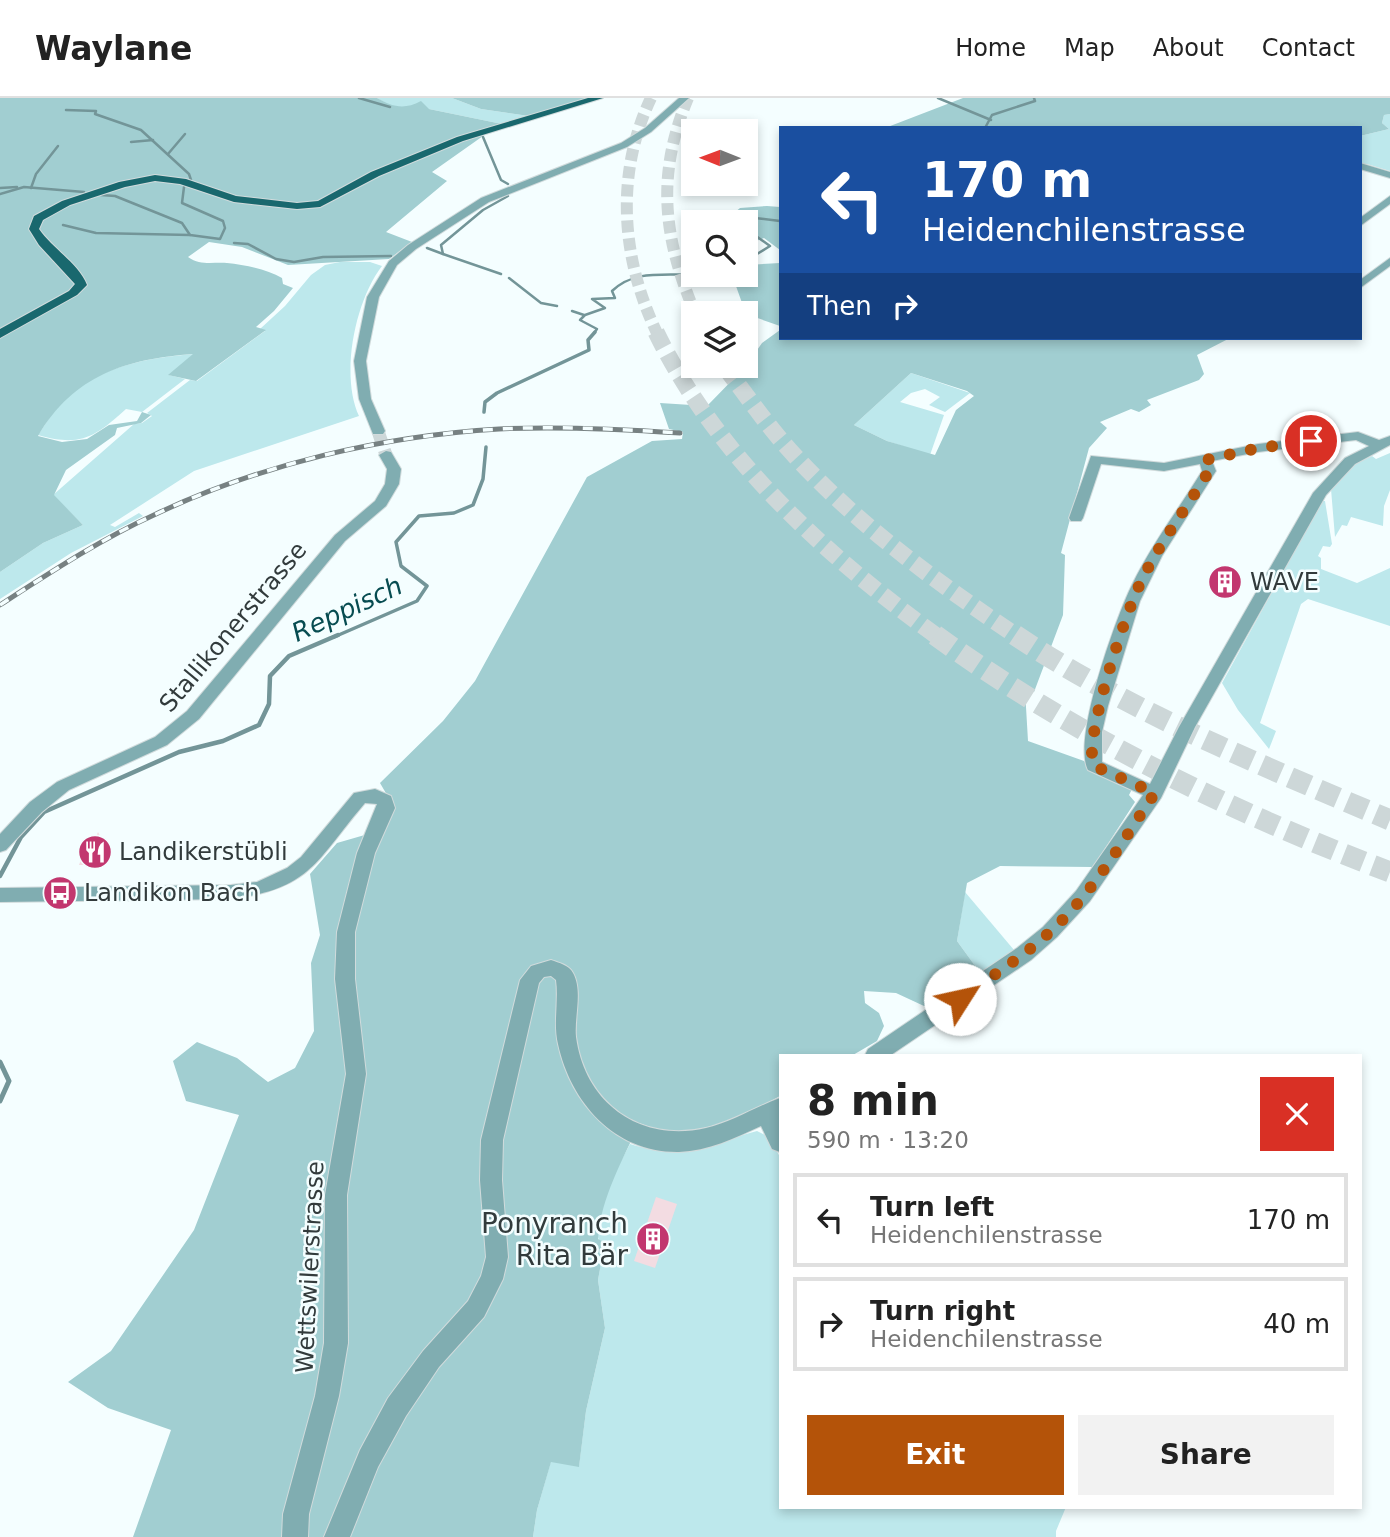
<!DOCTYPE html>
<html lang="en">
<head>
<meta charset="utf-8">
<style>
  :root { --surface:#fff; --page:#f2f2f2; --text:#222; --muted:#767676; --line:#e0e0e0; --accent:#b45309 }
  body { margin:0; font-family:"DejaVu Sans",sans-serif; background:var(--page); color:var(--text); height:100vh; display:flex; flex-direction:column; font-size:26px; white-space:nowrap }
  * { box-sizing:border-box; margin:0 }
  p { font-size:23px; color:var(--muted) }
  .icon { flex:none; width:38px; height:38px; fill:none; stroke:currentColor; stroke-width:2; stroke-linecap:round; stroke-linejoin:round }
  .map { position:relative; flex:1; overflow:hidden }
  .details { position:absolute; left:779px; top:956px; width:583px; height:455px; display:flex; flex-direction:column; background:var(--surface); border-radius:0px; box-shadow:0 4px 10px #0003 }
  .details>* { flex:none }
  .hud { position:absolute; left:779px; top:28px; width:583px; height:214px; border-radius:0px; box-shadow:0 4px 10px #0003; background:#1a4fa0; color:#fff; overflow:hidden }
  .needle { width:46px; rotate:271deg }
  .controls { position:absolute; left:681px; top:21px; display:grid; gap:14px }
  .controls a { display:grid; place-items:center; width:77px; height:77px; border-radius:0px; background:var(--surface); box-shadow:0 4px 10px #0003; font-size:35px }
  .pin { position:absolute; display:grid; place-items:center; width:60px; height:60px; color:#fff; margin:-30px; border:4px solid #fff; border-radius:50%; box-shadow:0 2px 7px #0007 }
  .me { position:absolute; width:77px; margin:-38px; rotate:55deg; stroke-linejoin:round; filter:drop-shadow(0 0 5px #0008) }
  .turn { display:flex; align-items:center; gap:24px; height:147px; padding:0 28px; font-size:32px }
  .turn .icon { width:91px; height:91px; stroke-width:2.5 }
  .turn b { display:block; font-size:49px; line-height:60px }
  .then { display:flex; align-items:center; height:66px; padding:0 28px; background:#0003; gap:14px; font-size:26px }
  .round { display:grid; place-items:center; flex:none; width:74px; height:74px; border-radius:0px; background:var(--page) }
  .headline { display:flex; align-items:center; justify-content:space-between; height:119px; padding:0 28px }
  h1 { font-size:42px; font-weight:700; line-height:52px }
  .primary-button { display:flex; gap:14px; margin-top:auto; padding:14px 28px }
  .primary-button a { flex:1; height:80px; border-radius:0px; background:var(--accent); color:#fff; font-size:28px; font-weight:700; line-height:80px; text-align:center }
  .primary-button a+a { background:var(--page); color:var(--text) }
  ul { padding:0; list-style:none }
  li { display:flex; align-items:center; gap:21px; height:94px; margin:0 14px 10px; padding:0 14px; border:4px solid var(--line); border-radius:0px }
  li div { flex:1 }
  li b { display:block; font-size:26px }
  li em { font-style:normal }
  header { display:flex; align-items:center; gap:42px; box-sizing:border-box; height:98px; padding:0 35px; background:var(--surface); border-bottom:2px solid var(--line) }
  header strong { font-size:33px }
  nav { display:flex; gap:38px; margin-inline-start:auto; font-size:24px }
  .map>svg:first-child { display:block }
</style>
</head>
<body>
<header>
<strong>Waylane</strong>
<nav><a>Home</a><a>Map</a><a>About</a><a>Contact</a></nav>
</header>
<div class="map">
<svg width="1390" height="1439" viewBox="0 0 1390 1439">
  <rect width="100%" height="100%" fill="#f4feff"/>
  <g fill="#bde8ec">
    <polygon points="377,0 452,0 481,11 529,18 502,26 429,11 392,9"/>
    <polygon points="1390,16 1390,73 1367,66 1360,67 1360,38 1389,31 1382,25 1384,17"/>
    <path d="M340,164H370L382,168C355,203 340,277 359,318L194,373L110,427L115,429L139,415L143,418L71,455L0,501V474L43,445L83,427L53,397L134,326L142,325L152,318L147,315L190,282L197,283L265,233L260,231L285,208L311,177L325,167Z"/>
    <path d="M194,256L169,277L185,281L142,314L126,311C94,340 80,349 38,337C46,326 53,312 63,302C99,268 147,260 194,256Z"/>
    <polygon points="911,275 970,295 945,314 929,307 940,299 925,291 911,295 900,304 944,317 930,357 887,343 854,327"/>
    <polygon points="1390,355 1390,392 1384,408 1383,428 1351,419 1347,428 1342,427 1335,439 1331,391 1353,367 1372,358 1376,361"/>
    <polygon points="1322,403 1325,403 1332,446 1330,449 1323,448 1318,458 1321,460 1321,471 1357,485 1390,470 1390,528 1308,501 1301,506 1260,625 1276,633 1269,651 1238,612 1222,585"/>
    <polygon points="965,794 1014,852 981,876 957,843"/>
    <path d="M757,1033L769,1039L780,1059V1409H1066L1056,1433V1439H533L537,1412L551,1363L579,1368L586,1313L605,1230L598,1182L602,1159L606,1160C603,1153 599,1146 598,1139C596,1108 616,1072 630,1046C682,1062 708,1046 757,1033Z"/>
  </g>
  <g fill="#a1ced1" fill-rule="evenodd">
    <path d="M0,0H377C393,9 404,12 421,3L429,11L502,26L478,35L483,38L432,74L447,83L386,134L412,144L389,161L288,167L242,149L209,144L188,159C201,168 212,164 227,165C245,167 267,171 282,180L283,186L293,190L274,213L256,229L266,232L196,283L168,277L193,256C126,261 74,277 38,338L62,344L87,341L109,327L137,323L142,314L151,317L141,325L117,330L115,337L66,372L54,397L83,427L43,445L0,474Z"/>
    <polygon points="452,0 592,0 529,18 481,11"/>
    <polygon points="963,0 1390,0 1390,16 1384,17 1382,25 1389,31 1360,38 1360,30 885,30"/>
    <polygon points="767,108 780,109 780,152 764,140 746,147 746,124 723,124 740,110"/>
    <polygon points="780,165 780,228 746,216 732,177 746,177 746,167"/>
    <path d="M780,232V240H1230L1197,257L1204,276L1199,282L1147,302L1151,307L1139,314L1131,311L1100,324L1107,330L1089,350L1061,455L1065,457L1063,517L1034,594L1025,592L1028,643L1084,663L1096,674L1132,691L1129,697L1135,704L1093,769L1000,768L967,785L957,843L981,876L924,908L896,895L864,893L865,905L879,915L884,928L877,943L853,957H780V998C747,1016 704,1037 665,1033C657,1032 648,1028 639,1025C623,1063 601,1098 598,1141L607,1146L606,1160H602L598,1182L605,1230L586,1313L579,1369L551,1364L537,1412L533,1439H133L171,1332L108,1310L68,1284L111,1253L194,1132L239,1017L186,1003L173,963L197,944L237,960L268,984L295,970L314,933L311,865L320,837L310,776L337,745L375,734L387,697L380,685L443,623L475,583L587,379L652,343L682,341L683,334L669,331L660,305L707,308L746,268L762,245ZM911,275L967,293L974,298L956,312L935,357L887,343L854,327Z"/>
  </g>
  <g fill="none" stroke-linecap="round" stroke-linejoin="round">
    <g stroke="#739598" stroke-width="2.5">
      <polyline points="359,0 390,9"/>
      <polyline points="938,0 991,22"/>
      <polyline points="66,12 96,13 95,16 141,32 189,76 191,82"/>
      <polyline points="944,30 949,30"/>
      <polyline points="985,30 992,17 1035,3 1034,0"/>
      <polyline points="483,39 501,82 508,86"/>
      <polyline points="131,44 153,42"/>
      <polyline points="168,56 185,36"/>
      <polyline points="0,90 17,89"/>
      <polyline points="31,90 36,76 58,48"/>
      <polyline points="0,96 24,89 84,94"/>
      <polyline points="101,97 115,98 182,125 190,137 220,141 225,130 223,123 182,105 184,89"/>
      <polyline points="746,124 755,120 780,123"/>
      <polyline points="63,127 96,135 190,137"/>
      <polyline points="746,131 770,148 757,156 746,158"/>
      <polyline points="234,145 248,146 276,161 294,164 323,159 391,158"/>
      <polyline points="427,150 443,156"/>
      <polyline points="501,176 443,156 441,147 483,112 508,98"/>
      <polyline points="509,180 541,205 557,208"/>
      <polyline points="572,213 584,217"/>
      <path d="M594,235L597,231L580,222L585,217L605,210L592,201L615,200L612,193C635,171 664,178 693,176"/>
    </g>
    <g stroke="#739598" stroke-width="3.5">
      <polyline points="484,314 485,304 497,295 589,252 588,242 595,234"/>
      <polyline points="334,539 417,503 427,488 401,468 396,444 419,418 454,415 473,407 483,381 486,349"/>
    </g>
    <polyline stroke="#739598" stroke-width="4.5" points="0,778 21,739 44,714 179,654 223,643 259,627 269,606 270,578 289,558 338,537"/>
    <polyline stroke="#739598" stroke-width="5" points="0,964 9,983 0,1003"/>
  </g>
  <g fill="#f3dce2">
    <polygon points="1217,469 1237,473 1235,494 1209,489 1211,474 1216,475"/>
    <polygon points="98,734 104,746 110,746 102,767 79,767 87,746 93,746"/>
    <polygon points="656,1099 677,1106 655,1170 634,1163"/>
  </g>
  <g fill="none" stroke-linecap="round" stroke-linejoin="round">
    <polyline stroke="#cdd7d8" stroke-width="13" stroke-dasharray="13 7" stroke-linecap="butt" points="378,333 386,357"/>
    <g stroke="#cdd7d8" stroke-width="12" stroke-dasharray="12 6" stroke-linecap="butt">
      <path d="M651,0C615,76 621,160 657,235"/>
      <path d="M688,0C656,77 663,139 695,215"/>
    </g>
    <g stroke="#cdd7d8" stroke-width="17" stroke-dasharray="17 8" stroke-linecap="butt">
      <path d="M656,234C717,359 826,458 938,539"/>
      <path d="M724,268C745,295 764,323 786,348C853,424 935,483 1018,539"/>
    </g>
    <g stroke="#cdd7d8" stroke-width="21" stroke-dasharray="21 10" stroke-linecap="butt">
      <path d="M935,537C1073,637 1231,714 1390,774"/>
      <path d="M1015,537C1130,614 1263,668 1390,722"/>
    </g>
    <g stroke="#d1dbdc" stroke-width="2">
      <g id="minor">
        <polygon points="679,0 689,0 651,34 627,49 489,104 416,151 397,167 379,199 366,263 371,301 385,333 383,336 373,336 359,301 354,263 367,199 389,163 408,147 481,100 621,45 645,30"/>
        <polygon points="1360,65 1390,74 1390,80 1360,71"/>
        <polygon points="1390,98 1390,106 1360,128 1360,120"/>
        <polygon points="1390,160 1390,168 1360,190 1360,182"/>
        <path d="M1358,334L1379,342L1390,338V347L1355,366L1326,397L1195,629L1161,700L1090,803L1057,839L1031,862L891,957H865L868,951L1017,850L1043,829L1076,793L1143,697L1088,672C1072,642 1116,519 1132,487C1151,447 1179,411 1202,373L1200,366L1164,373L1101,366L1083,420L1081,423H1071L1069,420L1091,358L1164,365L1258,346ZM1356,342L1369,348L1345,360L1313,395L1179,629L1150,686L1102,664V634L1108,608L1140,503L1162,458L1216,373L1212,363L1258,354Z"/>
        <polygon points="386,353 391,354 401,371 399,386 386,408 345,443 199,621 167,647 69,692 42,714 6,752 0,754 0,736 30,704 57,684 155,639 187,613 335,437 375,403 385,386 387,371 379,357"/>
        <path d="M375,691L391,698L395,710L375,755L355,834V881L366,976L347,1097L348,1245L339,1298L309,1416L308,1439H282L283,1416L315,1298L324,1245L325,1097L346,976L335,881L337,834L357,755L377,706L365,705C317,761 312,791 231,801L0,804V790L231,787L257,784L287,770L301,759L354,695Z"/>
        <path d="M551,862C559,865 569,867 573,875C583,893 574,919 576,939C585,1006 641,1045 706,1030C732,1024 755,1009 780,1000V1054L772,1051L761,1028C735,1040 708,1053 679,1054C615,1055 571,1005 558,946C553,925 559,903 556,882L551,878L544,879L539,885L503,1042L502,1082L508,1159L503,1181L484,1219L439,1269L406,1318L378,1369L350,1439H324L360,1352L388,1300L423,1253L468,1203L481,1178L486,1159L480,1082L481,1042L520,882L531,868Z"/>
      </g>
    </g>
    <g stroke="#d1dbdc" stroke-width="2">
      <path id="major" d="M588,0H603L463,43L379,78L320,109L297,111L234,104L180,86L155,83L125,89L70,107L43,122L39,131C52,150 79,166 87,187L77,197L0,240V231L69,193L75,186L39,147L29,131L34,118L62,103L119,84L155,77L186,81L236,98L297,105L318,103L371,74L457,39Z"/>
    </g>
    <use href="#minor" fill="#80adb1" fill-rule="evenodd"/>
    <use href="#major" fill="#19686e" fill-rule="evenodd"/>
    <g stroke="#778182" stroke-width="5">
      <path id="rail" d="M0,507C51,474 101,441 156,416C262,366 382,338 499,331C560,328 620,331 680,335"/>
    </g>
    <use href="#rail" stroke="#f4feff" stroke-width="3.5" stroke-dasharray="10" stroke-linecap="butt"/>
  </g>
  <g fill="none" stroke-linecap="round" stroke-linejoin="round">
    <path stroke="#b45309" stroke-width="12" stroke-dasharray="0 21.6" d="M960,901C990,879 1023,859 1051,833C1093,795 1123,742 1155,695L1094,668C1082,645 1126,515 1139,488C1158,447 1186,411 1209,373L1205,362L1258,350L1311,343"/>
  </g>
  <defs>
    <g id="building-disc" transform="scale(1.75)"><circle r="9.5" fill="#c2376f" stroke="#f4feff"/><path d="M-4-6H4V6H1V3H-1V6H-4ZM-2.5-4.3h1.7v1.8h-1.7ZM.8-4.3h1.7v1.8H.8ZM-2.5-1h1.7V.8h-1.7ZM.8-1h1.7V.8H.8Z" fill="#fff"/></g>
    <g id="restaurant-disc" transform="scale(1.75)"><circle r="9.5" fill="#c2376f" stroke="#f4feff"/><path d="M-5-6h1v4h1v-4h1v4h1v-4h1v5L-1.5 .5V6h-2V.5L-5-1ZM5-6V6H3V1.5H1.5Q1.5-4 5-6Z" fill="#fff"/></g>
    <g id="bus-disc" transform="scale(1.75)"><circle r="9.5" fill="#c2376f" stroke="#f4feff"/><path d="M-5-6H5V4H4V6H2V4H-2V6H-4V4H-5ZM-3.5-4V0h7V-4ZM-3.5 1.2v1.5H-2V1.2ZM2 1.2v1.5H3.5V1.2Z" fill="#fff"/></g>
  </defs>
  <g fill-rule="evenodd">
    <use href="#building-disc" x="1225" y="484"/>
    <use href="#restaurant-disc" x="95" y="754"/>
    <use href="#bus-disc" x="60" y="795"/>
    <use href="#building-disc" x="653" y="1141"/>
  </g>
  <g text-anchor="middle" stroke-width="5" stroke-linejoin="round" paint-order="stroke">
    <g font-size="24" fill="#323b3c" stroke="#f4feff" text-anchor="start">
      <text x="1250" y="492">WAVE</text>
      <text x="119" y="762">Landikerstübli</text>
      <text x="84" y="803">Landikon Bach</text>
    </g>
    <g font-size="24" fill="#323b3c" stroke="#f4feff">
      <text transform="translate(233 529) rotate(-50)" y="8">Stallikonerstrasse</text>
      <text transform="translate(310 1169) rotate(-87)" y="8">Wettswilerstrasse</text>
    </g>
    <g font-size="26" font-style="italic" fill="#074c51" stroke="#f4feff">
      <text transform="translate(347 511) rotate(-25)" y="9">Reppisch</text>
    </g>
    <g font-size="28" fill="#323b3c" stroke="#f4feff" text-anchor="end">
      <text x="628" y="1135">Ponyranch<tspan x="628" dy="32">Rita Bär</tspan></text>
    </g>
  </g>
</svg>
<div class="controls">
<a><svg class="needle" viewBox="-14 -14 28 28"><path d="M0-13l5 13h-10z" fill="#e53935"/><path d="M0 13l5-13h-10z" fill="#767676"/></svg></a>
<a><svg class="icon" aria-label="search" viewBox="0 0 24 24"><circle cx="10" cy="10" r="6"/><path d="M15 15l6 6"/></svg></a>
<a><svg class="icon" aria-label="layers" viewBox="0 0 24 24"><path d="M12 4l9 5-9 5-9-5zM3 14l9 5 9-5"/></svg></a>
</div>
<div class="pin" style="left:1311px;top:343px;background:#d93025"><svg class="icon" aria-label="arrive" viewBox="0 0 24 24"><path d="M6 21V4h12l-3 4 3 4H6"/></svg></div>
<svg class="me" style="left:960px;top:901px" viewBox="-20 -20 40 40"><circle r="19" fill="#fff"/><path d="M0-13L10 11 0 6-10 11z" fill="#b45309"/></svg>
<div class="hud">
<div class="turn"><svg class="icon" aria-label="left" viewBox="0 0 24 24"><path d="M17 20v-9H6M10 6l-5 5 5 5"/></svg><div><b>170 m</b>Heidenchilenstrasse</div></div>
<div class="then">Then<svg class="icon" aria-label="right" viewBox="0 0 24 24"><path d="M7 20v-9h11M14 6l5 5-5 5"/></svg></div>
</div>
<section class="details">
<div class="headline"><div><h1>8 min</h1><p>590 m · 13:20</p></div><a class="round" style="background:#d93025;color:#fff"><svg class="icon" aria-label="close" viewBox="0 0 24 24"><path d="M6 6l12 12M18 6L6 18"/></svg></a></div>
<ul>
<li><svg class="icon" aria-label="left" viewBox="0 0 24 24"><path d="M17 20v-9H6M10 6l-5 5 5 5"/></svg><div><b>Turn left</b><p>Heidenchilenstrasse</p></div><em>170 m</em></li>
<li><svg class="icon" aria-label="right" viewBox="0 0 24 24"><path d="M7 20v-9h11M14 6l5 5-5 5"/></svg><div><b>Turn right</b><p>Heidenchilenstrasse</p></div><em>40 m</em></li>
</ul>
<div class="primary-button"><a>Exit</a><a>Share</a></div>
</section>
</div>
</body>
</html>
